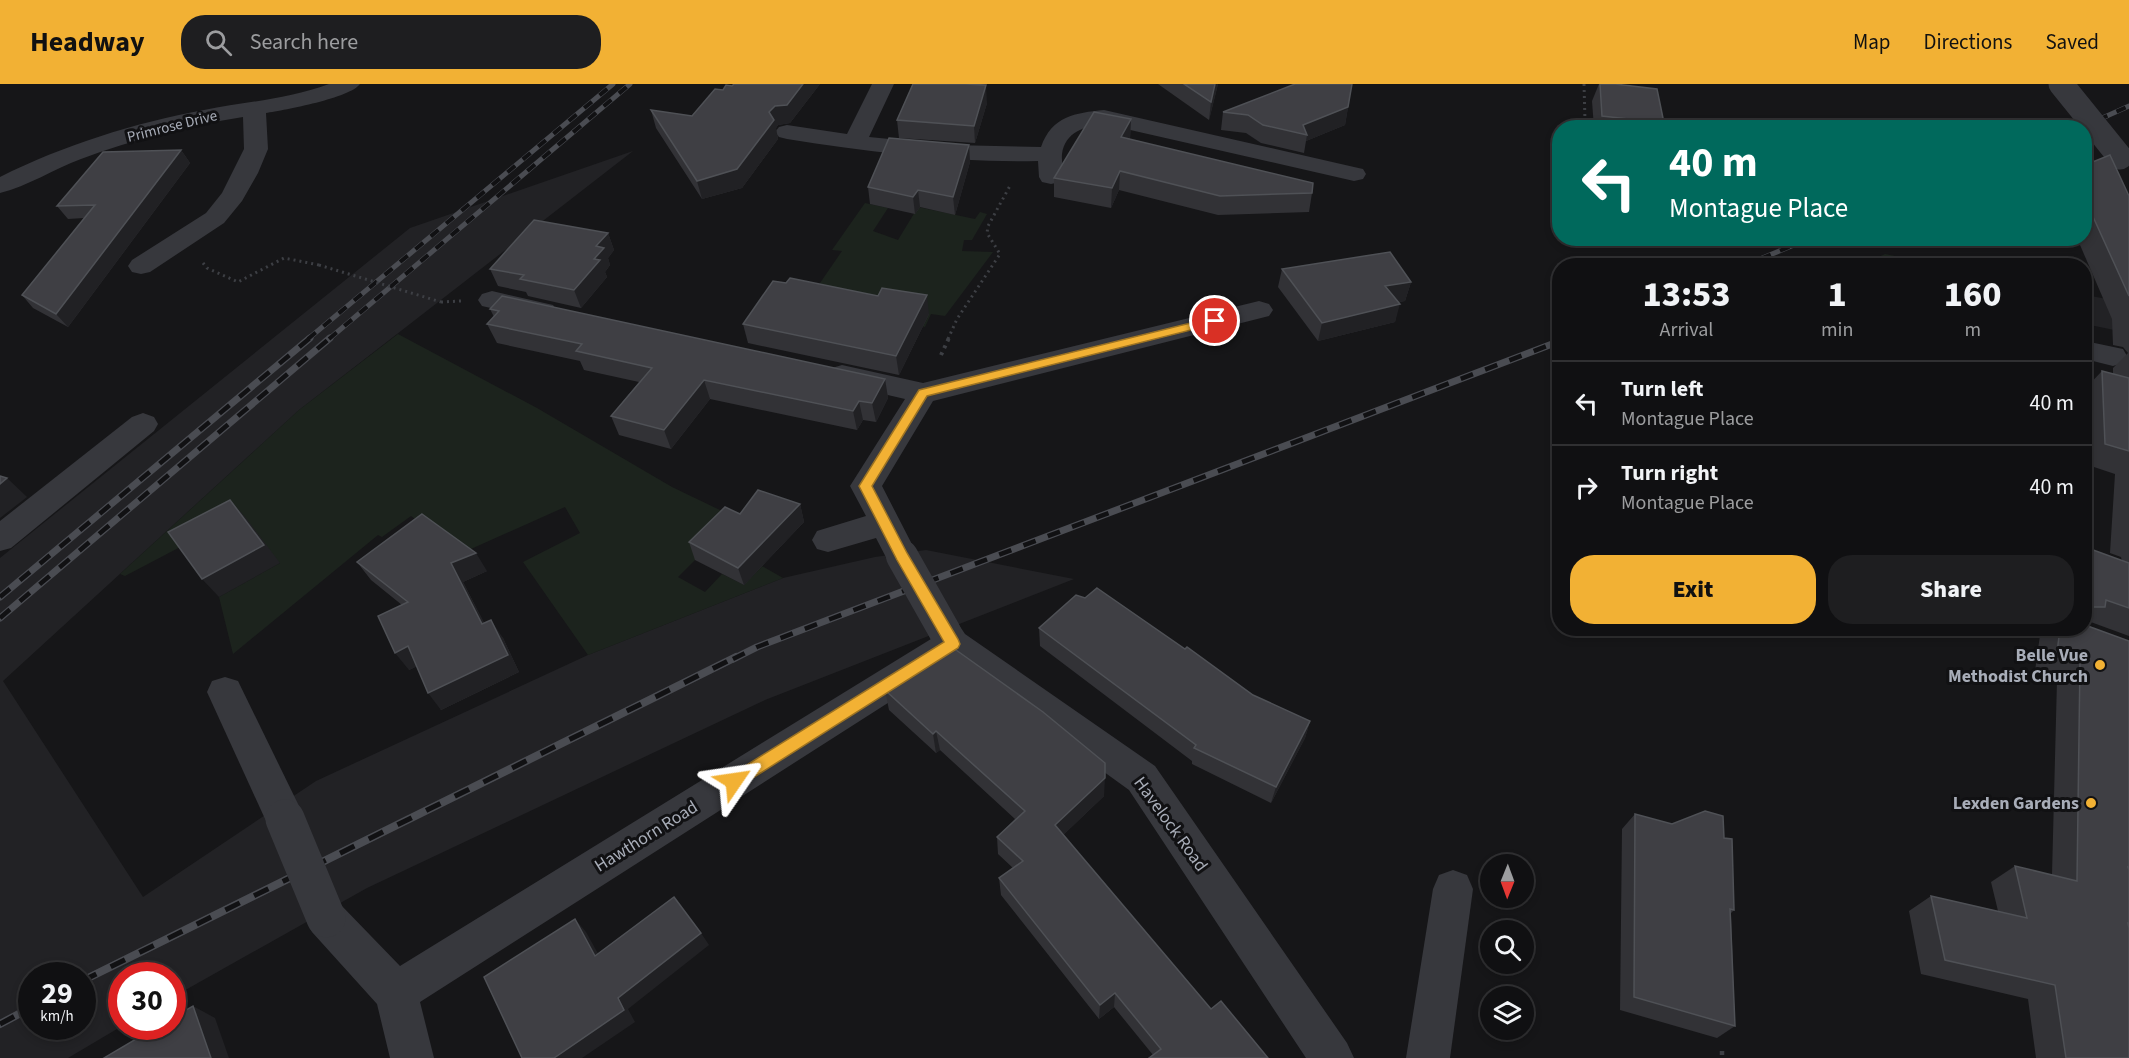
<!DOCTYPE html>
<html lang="en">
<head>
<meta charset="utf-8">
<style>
  :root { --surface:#101012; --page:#1e1e20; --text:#f1f3f6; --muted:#9c9d9f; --line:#303032; --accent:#f2b134 }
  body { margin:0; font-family:"Source Sans 3",sans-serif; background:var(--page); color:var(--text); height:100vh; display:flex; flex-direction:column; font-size:22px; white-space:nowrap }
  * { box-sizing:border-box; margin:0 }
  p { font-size:20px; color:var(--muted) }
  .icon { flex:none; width:33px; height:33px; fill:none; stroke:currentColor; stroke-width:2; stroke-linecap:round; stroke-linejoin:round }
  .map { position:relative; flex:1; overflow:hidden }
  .details { position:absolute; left:1552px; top:174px; width:540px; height:378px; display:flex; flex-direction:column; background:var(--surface); border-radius:24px; box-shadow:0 3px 9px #0003,0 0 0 2px var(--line) }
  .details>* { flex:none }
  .banner { position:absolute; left:1552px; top:36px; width:540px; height:126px; border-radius:24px; box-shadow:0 3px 9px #0003,0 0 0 2px var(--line); background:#00695c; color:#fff; overflow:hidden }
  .needle { width:39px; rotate:181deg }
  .buttons { position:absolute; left:1480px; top:770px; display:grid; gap:12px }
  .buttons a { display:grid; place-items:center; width:54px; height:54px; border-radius:50%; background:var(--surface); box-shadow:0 3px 9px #0003,0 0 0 2px var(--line); font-size:30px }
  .speed { position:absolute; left:18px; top:878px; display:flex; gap:12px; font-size:30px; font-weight:700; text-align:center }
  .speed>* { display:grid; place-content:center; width:78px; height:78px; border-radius:50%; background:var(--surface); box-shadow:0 3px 9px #0003,0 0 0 2px var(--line); line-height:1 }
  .speed small { font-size:15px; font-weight:400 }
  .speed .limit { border:9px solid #d22; background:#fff; color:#111 }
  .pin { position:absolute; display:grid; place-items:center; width:51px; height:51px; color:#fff; margin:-26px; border:3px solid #fff; border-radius:50%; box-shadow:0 2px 6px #0007 }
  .me { position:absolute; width:66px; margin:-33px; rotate:58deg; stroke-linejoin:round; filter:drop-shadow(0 0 4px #0008) }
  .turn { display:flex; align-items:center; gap:21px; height:126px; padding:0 18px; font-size:27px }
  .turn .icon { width:78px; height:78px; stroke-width:2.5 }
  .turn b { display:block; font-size:42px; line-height:51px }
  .eta { display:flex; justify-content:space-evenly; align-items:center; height:102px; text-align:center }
  .eta b { font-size:36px; font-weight:800; line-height:42px }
  .action { display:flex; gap:12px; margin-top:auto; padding:12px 18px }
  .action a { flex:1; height:69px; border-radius:24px; background:var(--accent); color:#111; font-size:24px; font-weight:800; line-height:69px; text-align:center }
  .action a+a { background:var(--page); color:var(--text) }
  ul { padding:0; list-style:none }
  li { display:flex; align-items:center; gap:18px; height:84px; padding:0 18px; border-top:2px solid var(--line) }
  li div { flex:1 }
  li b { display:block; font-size:22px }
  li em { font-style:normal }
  header { display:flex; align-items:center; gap:36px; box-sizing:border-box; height:84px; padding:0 30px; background:var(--accent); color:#111 }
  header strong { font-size:28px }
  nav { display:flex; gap:33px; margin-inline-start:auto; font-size:21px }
  .search { width:420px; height:54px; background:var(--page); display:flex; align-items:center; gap:15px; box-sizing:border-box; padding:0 21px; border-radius:24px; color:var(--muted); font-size:22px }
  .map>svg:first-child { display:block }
</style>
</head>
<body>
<header>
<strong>Headway</strong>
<div class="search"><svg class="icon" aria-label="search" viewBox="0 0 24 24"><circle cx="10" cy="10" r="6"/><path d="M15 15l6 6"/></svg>Search here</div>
<nav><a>Map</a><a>Directions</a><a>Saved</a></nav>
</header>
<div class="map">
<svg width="2129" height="974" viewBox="0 0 2129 974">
  <rect width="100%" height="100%" fill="#161618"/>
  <g fill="#222225" fill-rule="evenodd">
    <path d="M633,67L299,326L3,597L143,813L316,697L588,571L783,494L875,473L926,466L1074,495L765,616L367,804L173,913L172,891H122V942L68,974H0V474L410,144ZM32,891H82V942H32Z"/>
    <polygon points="2085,211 2129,219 2129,249 2085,240"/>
  </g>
  <g fill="#1c231d">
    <polygon points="865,119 888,124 873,147 898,156 918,123 975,135 980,128 987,130 972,156 964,156 962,167 993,168 945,232 931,230 925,243 807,218 842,167 832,166"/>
    <polygon points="1885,170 1940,181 1862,181"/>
    <polygon points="398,250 537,324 672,403 722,427 711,460 678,493 705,508 722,490 744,501 762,482 783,494 588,571 523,478 580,449 565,423 462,469 411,432 382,453 378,451 233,570 219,513 280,479 205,450 125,492 120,490 299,326"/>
  </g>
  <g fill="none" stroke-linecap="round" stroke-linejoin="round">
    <g stroke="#3d3f44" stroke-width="3" stroke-dasharray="2 4" stroke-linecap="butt">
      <polyline points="1584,0 1585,37"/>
      <polyline points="203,179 207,184 238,198 284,174 319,181"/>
      <polyline points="441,218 461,217"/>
      <polyline points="948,255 957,235 1000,170 987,149 988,142 1011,100"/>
    </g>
    <polyline stroke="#3d3f44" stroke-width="4" stroke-dasharray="3 4.5" stroke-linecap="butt" points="941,271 949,254"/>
    <polyline stroke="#3d3f44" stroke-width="4.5" stroke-dasharray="4 5" stroke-linecap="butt" points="1722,967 1722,974"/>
    <g fill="#37383d" fill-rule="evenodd">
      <path d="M329,0H360C350,14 285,26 266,29L268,65L258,89L242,117L224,139L150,188L141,190L132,188L128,182L132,176L206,129L222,109L244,65L243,33C188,42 134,55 81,75C54,85 28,102 0,109V93C64,61 134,39 204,26C245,18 288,15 329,0Z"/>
      <path d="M872,0H894L869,53L951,61L1041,63C1052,32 1075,29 1104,26L1354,83L1363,85L1366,90L1363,95L1354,97L1104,40C1085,42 1065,48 1062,70C1061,81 1066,89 1060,98L1051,100L1042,98L1039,93L1038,77C954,79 870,68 787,55L779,53L775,48L779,43L787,41L847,50Z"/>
      <polygon points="492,207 553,221 557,227 553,233 543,236 482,222 478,216 482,210"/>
      <polygon points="1259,217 1269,220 1273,226 1269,232 933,317 882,402 918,472 914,481 902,485 890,481 876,454 828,468 817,465 812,456 817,447 866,432 850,402 905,315 832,298 828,291 832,284 842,281 923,299"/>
      <polygon points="2085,257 2123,265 2127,272 2123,279 2113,282 2085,275"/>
      <polygon points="143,329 154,333 158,340 154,347 11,464 0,467 0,437 132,333"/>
      <polygon points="945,534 957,538 965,550 1155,682 1347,959 1354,974 1306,974 1129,706 952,578 420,918 434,974 390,974 377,920 312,848 306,834 312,820 326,814 340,820 400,882 931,555 928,548 933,538"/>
      <polygon points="225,593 238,597 299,722 304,735 299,748 285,753 271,748 207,608 212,597"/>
      <polygon points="1453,786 1467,791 1473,805 1450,974 1406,974 1433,805 1439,791"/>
    </g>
    <g stroke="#4a4c52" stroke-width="5">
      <g id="rail-far2">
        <polyline points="2080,44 2129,22"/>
        <polyline points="1743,182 1811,154"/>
        <polyline points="308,255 613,0"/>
        <polyline points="329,255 630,0"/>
      </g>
    </g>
    <g stroke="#4a4c52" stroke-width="7">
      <g id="rail-far1">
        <polyline points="0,513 310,254"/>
        <polyline points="0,534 330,254"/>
        <polyline points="733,575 757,563 1560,257"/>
      </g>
    </g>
    <g stroke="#4a4c52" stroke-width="8">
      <g id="rail">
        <polyline points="82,897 736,573"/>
        <polyline points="0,940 32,923"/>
      </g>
    </g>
    <use href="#rail-far2" stroke="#111113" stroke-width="4" stroke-dasharray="10" stroke-linecap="butt"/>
    <use href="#rail-far1" stroke="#111113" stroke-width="4.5" stroke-dasharray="13" stroke-linecap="butt"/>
    <use href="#rail" stroke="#111113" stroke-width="5" stroke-dasharray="16" stroke-linecap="butt"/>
    <polyline stroke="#3d3f44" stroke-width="3" stroke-dasharray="2 4" stroke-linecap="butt" points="319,181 441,218"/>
    <polyline stroke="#37383d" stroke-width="25" points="2061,0 2120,73"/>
    <polyline stroke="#37383d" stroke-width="32" points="902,472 945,548"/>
    <polyline stroke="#37383d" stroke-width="39" points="285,735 326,834"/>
  </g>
  <g fill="#323236">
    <polygon points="734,0 820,0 790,39 778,41 776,44 778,55 742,104 702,115 656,44 651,26 692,32 723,6 732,2"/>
    <polygon points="1158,0 1218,0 1209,36"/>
    <polygon points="1599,0 1615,0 1664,39 1662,44 1594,44 1592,17"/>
    <polygon points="987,19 975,59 899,54 897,36"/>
    <polygon points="1348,23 1345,41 1306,57 1304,69 1261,59 1246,49 1221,46 1223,28"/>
    <polygon points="1131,35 1130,55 1312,109 1309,128 1218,131 1119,106 1111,124 1054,113 1054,94"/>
    <polygon points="969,61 970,78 955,131 920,123 915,130 870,120 868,103"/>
    <polygon points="181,66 190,79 68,243 33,224 22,211 84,134 68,135 57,122"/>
    <polygon points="2085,81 2129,112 2129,552 2088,537 2085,540 2085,463 2122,477 2121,473 2110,469 2115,390 2085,380 2085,305 2102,287 2113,290 2113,284 2128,269 2123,263 2113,261 2112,235 2077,154 2085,154"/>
    <polygon points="608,149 614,166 608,174 610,181 605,188 607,193 581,224 528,212 526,208 498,202 490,185"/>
    <polygon points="1282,185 1411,198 1405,217 1399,218 1395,238 1318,257 1278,203"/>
    <polygon points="786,199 878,212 929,230 899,291 748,259 743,240"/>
    <polygon points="490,225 885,295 888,314 876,338 863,336 857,346 710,315 671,365 619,351 611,332 639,298 584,286 580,277 497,259 487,240 494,233"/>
    <polygon points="800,420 804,438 744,501 695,476 689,458"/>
    <polygon points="357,478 487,487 463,498 484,539 503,554 519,588 441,626 417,582 409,586 402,521 371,496"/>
    <polygon points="1039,544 1185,565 1253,611 1310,637 1305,654 1271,719 1192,680 1192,677 1040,562"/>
    <polygon points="2041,544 2085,544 2129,557 2129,974 2036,974 2028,915 1921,890 1909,827 1931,812 1998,827 1991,798 2015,782 2052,791 2057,596 2035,587"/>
    <polygon points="885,606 1104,712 1063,751 1211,925 1153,971 1114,923 1099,935 1001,811 999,794 1013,784 998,770 997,753 1015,735 940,666 936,669 889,626"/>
    <polygon points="1635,730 1724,754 1734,826 1731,829 1735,942 1717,954 1620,926 1622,745"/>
  </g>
  <g fill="#212124">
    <polygon points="803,0 820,0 790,39 778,41 776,44 778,55 742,104 702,115 697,97 775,22"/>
    <polygon points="1215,0 1218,0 1209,36 1211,18"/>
    <polygon points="986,1 987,19 975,59 974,42"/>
    <polygon points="1348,23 1345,41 1306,57 1307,51 1303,41"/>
    <polygon points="1131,35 1130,54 1120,72 1121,53"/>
    <polygon points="969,61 970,78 955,131 953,113"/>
    <polygon points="181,66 190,79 68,243 56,230"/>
    <polygon points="1120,87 1119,106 1111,124 1112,104"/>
    <polygon points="918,106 920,123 915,130 913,113"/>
    <polygon points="608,149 614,166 608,174 610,181 605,188 607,193 581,224 574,206 594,175 596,162"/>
    <polygon points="1411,198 1405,217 1380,221 1385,202"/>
    <polygon points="927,211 929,230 899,291 896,272"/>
    <polygon points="1400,220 1395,238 1318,257 1322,239"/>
    <polygon points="885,295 888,314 876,338 872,319"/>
    <polygon points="704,296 710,315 671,365 664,346"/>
    <polygon points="859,317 863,336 857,346 853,327"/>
    <polygon points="7,394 27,413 0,434 0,400"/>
    <polygon points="230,416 246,434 280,479 219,513 202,495"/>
    <polygon points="800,420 804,438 744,501 738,484"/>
    <polygon points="476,469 487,487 463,498 494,558 482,540 451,479"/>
    <polygon points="491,536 503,554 519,588 441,626 428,609"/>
    <polygon points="408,562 422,580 409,586 395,569"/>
    <polygon points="1310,637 1305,654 1271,719 1276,703"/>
    <polygon points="936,647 940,666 936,669 933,650"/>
    <polygon points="1105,694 1104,712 1055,759 1055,741"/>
    <polygon points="575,835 586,848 606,884 595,872"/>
    <polygon points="701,849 709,861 628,925 635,938 582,974 554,974 618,914"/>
    <polygon points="1115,909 1114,923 1099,935 1100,921"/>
    <polygon points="193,922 215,934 229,974 211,974"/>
  </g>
  <g fill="#3f3f44" stroke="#4f5156" stroke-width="1.5">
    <polygon points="734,0 803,0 787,21 775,22 769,28 774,36 737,85 697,97 651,26 692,32 715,5 723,6 726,1 732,2"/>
    <polygon points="913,0 964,0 986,1 974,42 897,36"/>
    <polygon points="1184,0 1215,0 1211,18"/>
    <polygon points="1295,0 1352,0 1348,23 1303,41 1307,51 1263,41 1248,31 1223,28"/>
    <polygon points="1600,0 1615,0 1657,5 1664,39 1602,32"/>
    <polygon points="1094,28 1131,35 1121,53 1313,99 1312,109 1220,112 1120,87 1112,104 1054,94"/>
    <polygon points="889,54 969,61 953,113 918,106 913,113 868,103"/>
    <polygon points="181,66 56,230 22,211 95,121 57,122 103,68"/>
    <polygon points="2110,71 2129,112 2129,212 2085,115 2085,81"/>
    <polygon points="534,136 608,149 596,162 604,164 594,175 600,176 574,206 520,195 524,191 490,185"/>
    <polygon points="1390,168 1411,198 1385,202 1400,220 1322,239 1282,185"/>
    <polygon points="790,194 878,212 882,204 927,211 896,272 743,240 773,197 786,199"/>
    <polygon points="502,212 885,295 872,319 859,317 853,327 704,296 664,346 611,332 652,284 576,267 582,260 487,240 499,227 490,225"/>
    <polygon points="2102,287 2129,294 2129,367 2105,360"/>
    <polygon points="0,392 7,394 0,400"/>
    <polygon points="758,406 800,420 738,484 689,458 725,423 740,430"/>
    <polygon points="230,416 264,461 202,495 168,448"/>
    <polygon points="422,430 476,469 451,479 482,540 491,536 508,571 428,609 408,562 395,569 378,532 408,518 357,478"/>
    <polygon points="2085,463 2129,479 2129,524 2106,516 2105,523 2085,523"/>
    <polygon points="1097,504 1185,565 1187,563 1253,611 1310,637 1276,703 1194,664 1196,661 1039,544 1076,511 1085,514"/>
    <polygon points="2085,541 2129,557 2129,783 2128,783 2129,786 2129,839 2128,839 2129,844 2129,974 2066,974 2055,901 1945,876 1931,812 2027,834 2015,782 2077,797 2080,578 2057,569 2060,544 2085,544"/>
    <polygon points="949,561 1043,628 1105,679 1105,694 1055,741 1211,925 1221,917 1268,974 1149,974 1161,965 1115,909 1100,921 999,794 1023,777 997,753 1025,727 936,647 933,650 885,606 916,581"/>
    <polygon points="1705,727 1723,732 1724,754 1732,755 1734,826 1730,825 1735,942 1634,913 1635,730 1672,740"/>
    <polygon points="674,813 701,849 618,914 624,926 554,974 522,974 484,893 575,835 595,872"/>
    <polygon points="193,922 211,974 104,974 158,942 172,942 172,934"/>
  </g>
  <polygon fill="#f2b134" stroke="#9d7322" stroke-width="1.5" points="1215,233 1219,234 1219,239 927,312 872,402 907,469 958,555 960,560 958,564 740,702 734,704 729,702 726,697 729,692 944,558 897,476 859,402 919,306"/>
  <g fill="#f2b134" stroke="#111113" stroke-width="2">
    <circle cx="2100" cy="581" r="6"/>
    <circle cx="2091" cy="719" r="6"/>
  </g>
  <g text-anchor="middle" stroke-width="6" stroke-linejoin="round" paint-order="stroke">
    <g font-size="15" fill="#a8adb8" stroke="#111113">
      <text transform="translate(172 42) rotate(-14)" y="5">Primrose Drive</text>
    </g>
    <g font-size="18" font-weight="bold" fill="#a8adb8" stroke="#111113" text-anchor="end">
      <text x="2088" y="577">Belle Vue<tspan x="2088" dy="21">Methodist Church</tspan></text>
      <text x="2079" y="725">Lexden Gardens</text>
    </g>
    <g font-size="18" fill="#a8adb8" stroke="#111113">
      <text transform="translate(1171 740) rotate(54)" y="6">Havelock Road</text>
      <text transform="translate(646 752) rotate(-32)" y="6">Hawthorn Road</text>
    </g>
  </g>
</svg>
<div class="buttons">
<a><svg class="needle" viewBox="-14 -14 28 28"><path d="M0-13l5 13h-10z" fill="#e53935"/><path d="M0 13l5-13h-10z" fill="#9c9d9f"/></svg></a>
<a><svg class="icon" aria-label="search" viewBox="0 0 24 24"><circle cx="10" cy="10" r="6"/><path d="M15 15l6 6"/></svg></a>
<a><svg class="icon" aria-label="layers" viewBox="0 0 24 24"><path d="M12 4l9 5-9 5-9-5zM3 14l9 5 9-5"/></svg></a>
</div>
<div class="speed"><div>29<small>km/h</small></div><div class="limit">30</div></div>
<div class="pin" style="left:1215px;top:237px;background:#d93025"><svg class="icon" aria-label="arrive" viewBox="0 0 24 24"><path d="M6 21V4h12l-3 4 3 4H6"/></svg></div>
<svg class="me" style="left:734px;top:697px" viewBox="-20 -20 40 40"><path d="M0-17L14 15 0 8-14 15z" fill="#f2b134" stroke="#fff" stroke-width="4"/></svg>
<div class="banner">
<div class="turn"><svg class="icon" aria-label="left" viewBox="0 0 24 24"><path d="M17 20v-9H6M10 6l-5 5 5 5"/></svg><div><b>40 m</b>Montague Place</div></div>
</div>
<section class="details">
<div class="eta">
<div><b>13:53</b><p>Arrival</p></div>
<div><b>1</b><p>min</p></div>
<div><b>160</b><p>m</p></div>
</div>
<ul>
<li><svg class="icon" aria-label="left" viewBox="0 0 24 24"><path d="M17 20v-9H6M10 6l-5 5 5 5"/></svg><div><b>Turn left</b><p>Montague Place</p></div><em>40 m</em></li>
<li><svg class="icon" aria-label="right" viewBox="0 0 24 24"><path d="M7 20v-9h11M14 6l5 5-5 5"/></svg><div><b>Turn right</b><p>Montague Place</p></div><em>40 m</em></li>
</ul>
<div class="action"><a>Exit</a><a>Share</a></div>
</section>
</div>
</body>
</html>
